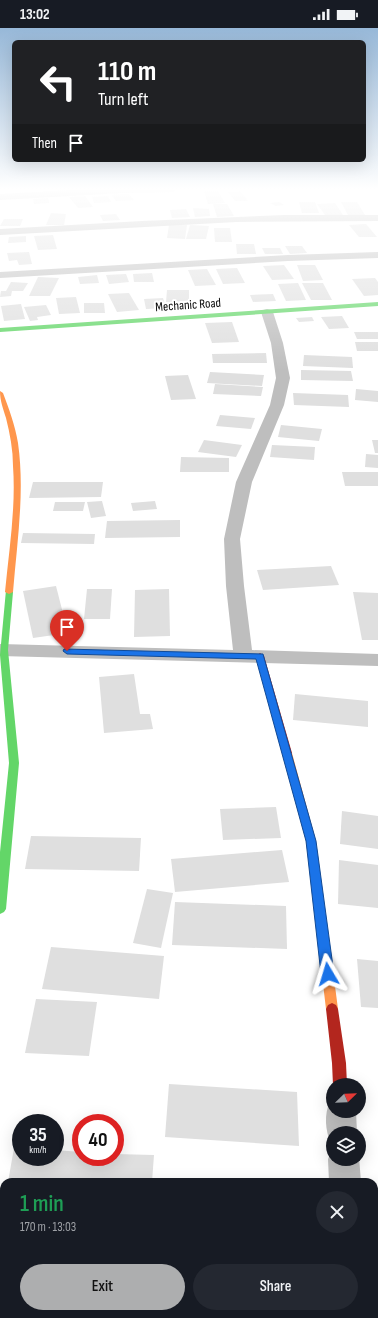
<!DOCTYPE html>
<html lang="en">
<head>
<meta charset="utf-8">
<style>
  :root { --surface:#171b24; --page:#242831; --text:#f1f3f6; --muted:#9ea1a6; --accent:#adaeaf }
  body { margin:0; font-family:"Sofia Sans Condensed",sans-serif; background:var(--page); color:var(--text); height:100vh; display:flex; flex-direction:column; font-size:15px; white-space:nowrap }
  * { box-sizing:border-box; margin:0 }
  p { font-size:13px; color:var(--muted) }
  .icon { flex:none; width:22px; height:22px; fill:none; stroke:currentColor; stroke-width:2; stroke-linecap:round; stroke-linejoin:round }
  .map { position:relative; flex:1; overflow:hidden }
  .sheet { position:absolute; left:0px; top:1150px; width:378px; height:140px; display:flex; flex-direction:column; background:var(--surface); border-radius:12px 12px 0 0; box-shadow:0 4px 16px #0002 }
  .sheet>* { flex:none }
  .guide { position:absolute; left:12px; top:12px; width:354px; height:122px; border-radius:6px; box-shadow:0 4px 16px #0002; background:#202124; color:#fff; overflow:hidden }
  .needle { width:26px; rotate:67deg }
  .tools { position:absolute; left:326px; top:1050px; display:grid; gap:8px }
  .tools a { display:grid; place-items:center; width:40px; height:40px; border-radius:50%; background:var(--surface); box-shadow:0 4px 16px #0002; font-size:20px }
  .speed { position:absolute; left:12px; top:1086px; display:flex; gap:8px; font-size:20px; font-weight:700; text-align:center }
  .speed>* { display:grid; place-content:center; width:52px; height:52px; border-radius:50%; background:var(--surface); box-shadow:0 4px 16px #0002; line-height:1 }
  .speed small { font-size:10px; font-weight:400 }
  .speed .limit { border:6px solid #d22; background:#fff; color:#111 }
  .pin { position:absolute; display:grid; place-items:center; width:34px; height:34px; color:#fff; margin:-41px -17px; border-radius:50% 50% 50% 0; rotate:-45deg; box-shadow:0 0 4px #0007 }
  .pin .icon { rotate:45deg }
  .me { position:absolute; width:44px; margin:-22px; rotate:353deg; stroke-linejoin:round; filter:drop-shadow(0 0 3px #0008) }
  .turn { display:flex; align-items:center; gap:14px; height:84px; padding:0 20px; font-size:18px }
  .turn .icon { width:52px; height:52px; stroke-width:2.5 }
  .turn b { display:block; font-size:28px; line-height:34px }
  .then { display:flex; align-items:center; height:38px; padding:0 20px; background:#0003; gap:8px; font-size:15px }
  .round { display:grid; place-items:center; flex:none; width:42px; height:42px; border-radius:21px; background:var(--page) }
  .head { display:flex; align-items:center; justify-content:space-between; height:68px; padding:0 20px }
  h1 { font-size:24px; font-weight:600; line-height:30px; color:#1e9e55 }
  .cta { display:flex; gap:8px; margin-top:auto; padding:8px 20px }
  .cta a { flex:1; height:46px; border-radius:24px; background:var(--accent); color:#111; font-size:16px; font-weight:600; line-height:46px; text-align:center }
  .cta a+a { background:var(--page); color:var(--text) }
  .status { display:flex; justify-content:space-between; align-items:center; height:28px; padding:0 20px; background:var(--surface); direction:ltr }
  .status svg { height:11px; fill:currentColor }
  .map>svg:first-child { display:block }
</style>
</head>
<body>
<div class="status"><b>13:02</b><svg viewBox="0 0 49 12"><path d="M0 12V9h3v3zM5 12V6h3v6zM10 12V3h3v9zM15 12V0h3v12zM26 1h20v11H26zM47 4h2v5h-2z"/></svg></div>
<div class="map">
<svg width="378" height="1290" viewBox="0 0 378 1290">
  <rect width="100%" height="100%" fill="#fff"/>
  <g fill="#dfdfdf">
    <polygon points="204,163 218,163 225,175 208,176"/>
    <polygon points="240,163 248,173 235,173 228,164"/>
    <polygon points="129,166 134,172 116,173 112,167"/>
    <polygon points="85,168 93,179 78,180 69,169"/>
    <polygon points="108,168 111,174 94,175 92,169"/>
    <polygon points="48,170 49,175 34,176 33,171"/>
    <polygon points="279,174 284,177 276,178 270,175"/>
    <polygon points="299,174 315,174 319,185 302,185"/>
    <polygon points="341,174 357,174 365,187 348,187"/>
    <polygon points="335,175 343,187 325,187 317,176"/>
    <polygon points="213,176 227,176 234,188 217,189"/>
    <polygon points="193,180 209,181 210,188 195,189"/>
    <polygon points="186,181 190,189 172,190 170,182"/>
    <polygon points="51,185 66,186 64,197 46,197"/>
    <polygon points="116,186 120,192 103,193 100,187"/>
    <polygon points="4,191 23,191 20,198 0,198"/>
    <polygon points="366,196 377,209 359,209 349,197"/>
    <polygon points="169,197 187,197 185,211 167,210"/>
    <polygon points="190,197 209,198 206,211 186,211"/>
    <polygon points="214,200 230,200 232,214 215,214"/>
    <polygon points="53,207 57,221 38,222 34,208"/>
    <polygon points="26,208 26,214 8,215 9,209"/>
    <polygon points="236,216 254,216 256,226 237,226"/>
    <polygon points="285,218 302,218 307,225 290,226"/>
    <polygon points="262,220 280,220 283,226 265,226"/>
    <polygon points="29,224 32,236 19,237 17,232 9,233 7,225"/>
    <polygon points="284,237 294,251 272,252 263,238"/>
    <polygon points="297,237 315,237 323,252 303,253"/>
    <polygon points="237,240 245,255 223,256 216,241"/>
    <polygon points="207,241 216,257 195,258 188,242"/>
    <polygon points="152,245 154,254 134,254 133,246"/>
    <polygon points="126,246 129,254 109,256 106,247"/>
    <polygon points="97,247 99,255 80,256 78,249"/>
    <polygon points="38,249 59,250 50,268 29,268"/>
    <polygon points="375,250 378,254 378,267 364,268 352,251"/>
    <polygon points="11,254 28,255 23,263 12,263 11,268 0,269 1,263 10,263 6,263"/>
    <polygon points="298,255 306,272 286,273 278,256"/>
    <polygon points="302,255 323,255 332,272 311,272"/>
    <polygon points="167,262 189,262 189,274 166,274"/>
    <polygon points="129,265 139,282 117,284 108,266"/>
    <polygon points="273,266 276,273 253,274 250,267"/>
    <polygon points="76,269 80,285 59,286 56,270"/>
    <polygon points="163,270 166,280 146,281 144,271"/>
    <polygon points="84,275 104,275 105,285 84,285"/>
    <polygon points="21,276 25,291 4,293 1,278"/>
    <polygon points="46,277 51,287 37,289 38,292 30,293 24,279"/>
    <polygon points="342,288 349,300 329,301 321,289"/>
    <polygon points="312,289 314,293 299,294 296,290"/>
    <polygon points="232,294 239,314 212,315 205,295"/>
    <polygon points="354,304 378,304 378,311 357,311"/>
    <polygon points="355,314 378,314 378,323 357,323"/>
    <polygon points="266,325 267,335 213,335 212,326"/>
    <polygon points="304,327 352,329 353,340 303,338"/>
    <polygon points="301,342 351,343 353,353 301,352"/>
    <polygon points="210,344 264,347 262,358 207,355"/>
    <polygon points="188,347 196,371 171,372 165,348"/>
    <polygon points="215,356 263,359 261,368 213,366"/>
    <polygon points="356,361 378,363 378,374 355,372"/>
    <polygon points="293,365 348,367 349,379 294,377"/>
    <polygon points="220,387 255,390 251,401 216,398"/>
    <polygon points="281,397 322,401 319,413 278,409"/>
    <polygon points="204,412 242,417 236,429 198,424"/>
    <polygon points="372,412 378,412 378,425 375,425"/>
    <polygon points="272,417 315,419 314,432 270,429"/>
    <polygon points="366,426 378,427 378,440 365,439"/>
    <polygon points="181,429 229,430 229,444 180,444"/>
    <polygon points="342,444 378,444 378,458 345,458"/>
    <polygon points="33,454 103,454 101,469 29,470"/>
    <polygon points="102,473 106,488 91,490 87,474"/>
    <polygon points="155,473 157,481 133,483 131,475"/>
    <polygon points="55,474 85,474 83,483 53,483"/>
    <polygon points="180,492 180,509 105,510 107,493"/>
    <polygon points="23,505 95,506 94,516 21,515"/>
    <polygon points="331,538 339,557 263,562 257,542"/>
    <polygon points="56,558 68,605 33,610 23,563"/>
    <polygon points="87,561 112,561 110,591 84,591"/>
    <polygon points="169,561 170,608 134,609 135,562"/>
    <polygon points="353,564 378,565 378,612 362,612"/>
    <polygon points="134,646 140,686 150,686 153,701 104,705 99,649"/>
    <polygon points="295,666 368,673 368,699 293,692"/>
    <polygon points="276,779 281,810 223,812 220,781"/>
    <polygon points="342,783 378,788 378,821 340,816"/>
    <polygon points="31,808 141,810 139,843 25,841"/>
    <polygon points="282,822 289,854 175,864 171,831"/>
    <polygon points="339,832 378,837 378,880 338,876"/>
    <polygon points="147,861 173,865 161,920 133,915"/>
    <polygon points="175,874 286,878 287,921 172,917"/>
    <polygon points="51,919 164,928 159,971 42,961"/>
    <polygon points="357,931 378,933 378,980 361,979"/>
    <polygon points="36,971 97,974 89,1028 25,1025"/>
    <polygon points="169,1056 297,1064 299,1118 165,1109"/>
    <polygon points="14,1120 21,1121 21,1129 55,1129 55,1122 81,1124 81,1129 115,1129 115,1126 154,1127 152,1154 8,1154"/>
    <polygon points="240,1286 312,1286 312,1290 240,1287"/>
  </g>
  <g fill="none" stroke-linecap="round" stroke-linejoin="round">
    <g fill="#bebebe" fill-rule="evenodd">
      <polygon points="89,161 177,161 173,164 122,165 0,172 0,166"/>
      <polygon points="284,187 378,187 378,193 236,194 0,207 0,201 142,193"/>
      <polygon points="378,224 378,230 288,233 0,250 0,244 288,227"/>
      <polygon points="267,281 271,282 273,284 283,315 290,350 284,377 252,454 240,511 244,558 252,622 378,626 378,638 0,628 0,616 233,622 226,558 224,511 236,454 270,377 276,350 271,315 261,284 263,282"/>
      <path d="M333,1072V1083H356L357,1105H333V1117L331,1116C325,1101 324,1087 330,1073Z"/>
      <polygon points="333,1120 333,1131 359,1131 359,1129 361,1154 329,1154 328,1131"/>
      <polygon points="333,1286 367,1286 368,1290 332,1290"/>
    </g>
    <g fill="#63d668" fill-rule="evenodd">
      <polygon points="378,274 378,278 0,304 0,300"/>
      <polygon points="6,562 9,562 13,564 8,622 19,735 6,881 4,884 0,886 0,824 9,735 0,627"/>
    </g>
    <g fill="#ff974d" fill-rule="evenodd">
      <path d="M0,363L3,365C9,381 15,397 18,415C25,464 17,515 13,564L9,566L5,564C9,522 16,480 13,438C13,422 10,406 6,390C3,380 0,373 0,363Z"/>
      <polygon points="287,722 290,723 292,725 316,813 338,981 336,985 332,987 328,985 326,981 306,813 282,725 284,723"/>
    </g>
    <g fill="#b3261e" fill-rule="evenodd">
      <polygon points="260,625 264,628 292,725 290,727 284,727 282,725 256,628"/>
      <polygon points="332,975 336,977 338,981 346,1035 347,1057 333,1057 332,1035 326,981 328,977"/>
    </g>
  </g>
  <linearGradient id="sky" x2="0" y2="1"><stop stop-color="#97b8d8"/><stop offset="0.47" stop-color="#fff"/><stop offset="1" stop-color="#fff" stop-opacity="0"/></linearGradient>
  <rect width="378" height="342" fill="url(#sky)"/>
  <polygon fill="#1a73e8" stroke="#114b97" points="64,621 263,626 316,813 334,946 332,950 328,952 323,950 321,946 306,813 256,631 67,626 63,623"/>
  <g text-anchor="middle" stroke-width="4" stroke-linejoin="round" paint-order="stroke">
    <g font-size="13" fill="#000" stroke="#fff">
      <text transform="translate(188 276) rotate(-4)" y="5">Mechanic Road</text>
    </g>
  </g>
</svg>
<div class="tools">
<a><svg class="needle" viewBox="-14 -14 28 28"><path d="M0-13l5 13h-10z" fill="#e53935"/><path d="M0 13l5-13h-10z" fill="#9ea1a6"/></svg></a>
<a><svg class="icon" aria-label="layers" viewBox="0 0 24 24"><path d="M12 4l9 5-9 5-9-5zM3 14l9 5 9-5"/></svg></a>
</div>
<div class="speed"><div>35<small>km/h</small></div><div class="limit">40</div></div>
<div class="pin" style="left:67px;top:623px;background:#d93025"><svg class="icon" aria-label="arrive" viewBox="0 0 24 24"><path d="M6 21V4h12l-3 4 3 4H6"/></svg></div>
<svg class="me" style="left:328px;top:946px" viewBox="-20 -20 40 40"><path d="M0-17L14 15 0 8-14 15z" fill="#1a73e8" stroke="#fff" stroke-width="4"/></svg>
<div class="guide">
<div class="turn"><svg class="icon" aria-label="left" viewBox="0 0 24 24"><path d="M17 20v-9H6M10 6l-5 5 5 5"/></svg><div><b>110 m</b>Turn left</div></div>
<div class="then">Then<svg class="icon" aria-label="arrive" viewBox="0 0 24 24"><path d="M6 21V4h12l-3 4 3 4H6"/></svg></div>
</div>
<section class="sheet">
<div class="head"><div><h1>1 min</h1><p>170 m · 13:03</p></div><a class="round"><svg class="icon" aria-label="close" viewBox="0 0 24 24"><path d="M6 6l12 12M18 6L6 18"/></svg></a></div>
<div class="cta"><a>Exit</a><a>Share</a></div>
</section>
</div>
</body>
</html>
